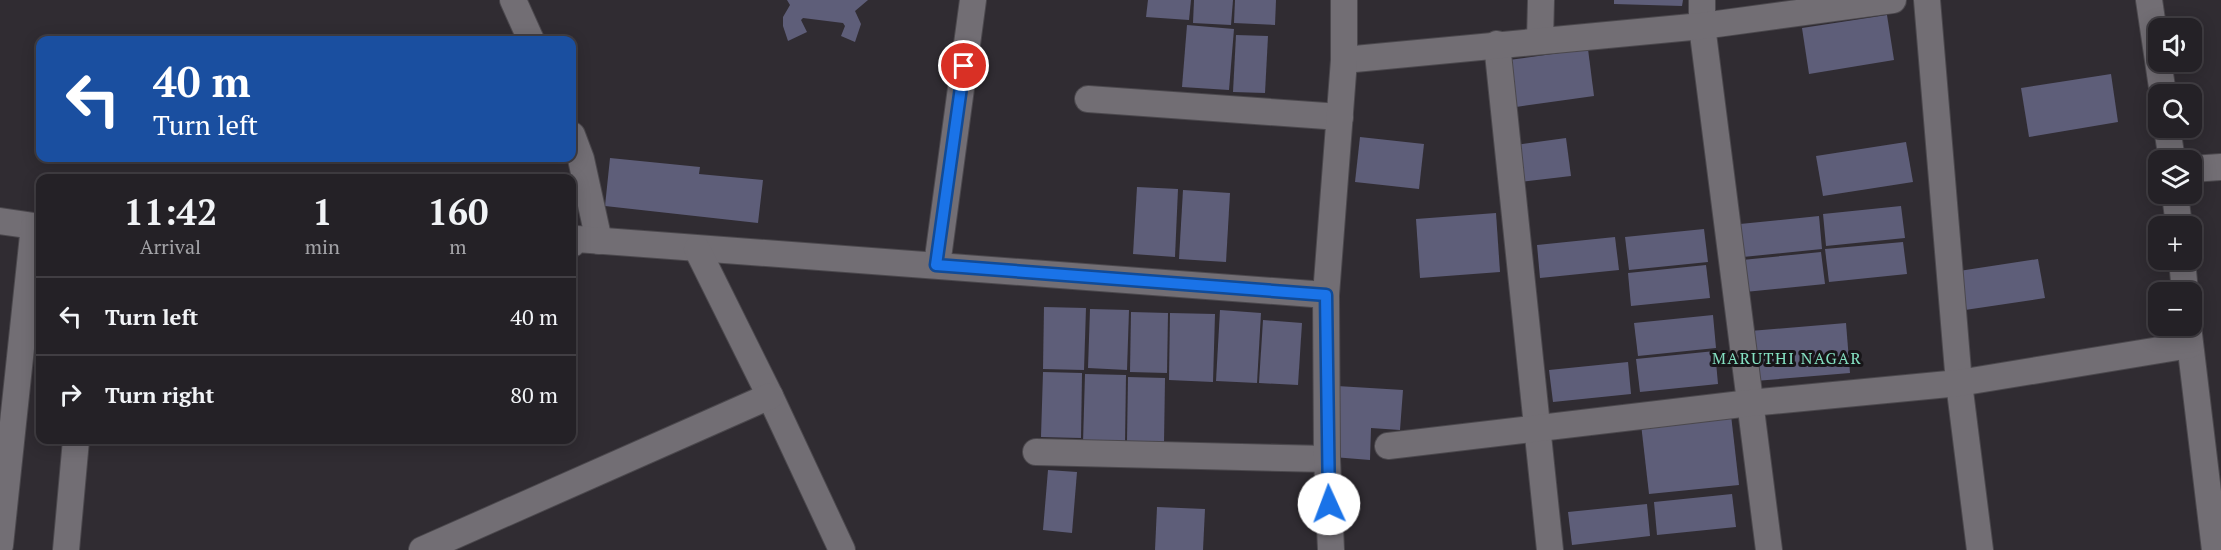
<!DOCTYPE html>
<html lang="en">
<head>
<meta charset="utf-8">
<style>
  :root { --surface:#242126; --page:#2c292e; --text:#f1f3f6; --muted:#a3a3a7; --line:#413e43 }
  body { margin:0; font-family:"PT Serif",serif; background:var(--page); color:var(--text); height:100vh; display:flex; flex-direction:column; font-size:22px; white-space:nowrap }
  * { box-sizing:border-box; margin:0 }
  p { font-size:20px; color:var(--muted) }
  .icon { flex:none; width:33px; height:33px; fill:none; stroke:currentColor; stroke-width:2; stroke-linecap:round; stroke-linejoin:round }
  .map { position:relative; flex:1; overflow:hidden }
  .sheet { position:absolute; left:36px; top:174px; width:540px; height:270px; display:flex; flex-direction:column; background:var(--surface); border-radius:12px; box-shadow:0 3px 15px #0003,0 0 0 2px var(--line) }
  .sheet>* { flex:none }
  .banner { position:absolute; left:36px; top:36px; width:540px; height:126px; border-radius:12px; box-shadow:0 3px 15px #0003,0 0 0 2px var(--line); background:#1a4fa0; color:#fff; overflow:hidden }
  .buttons { position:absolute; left:2148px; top:18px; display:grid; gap:12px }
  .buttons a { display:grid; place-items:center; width:54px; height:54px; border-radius:12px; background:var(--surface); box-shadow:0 3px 15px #0003,0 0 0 2px var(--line); font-size:30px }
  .pin { position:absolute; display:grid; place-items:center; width:51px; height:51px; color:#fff; margin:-26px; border:3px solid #fff; border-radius:50%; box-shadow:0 2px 6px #0007 }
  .me { position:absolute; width:66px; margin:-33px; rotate:358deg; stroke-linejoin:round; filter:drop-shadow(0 0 4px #0008) }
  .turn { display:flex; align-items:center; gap:21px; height:126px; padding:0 18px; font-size:27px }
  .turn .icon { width:78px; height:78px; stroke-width:2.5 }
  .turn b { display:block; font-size:42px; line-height:51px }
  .eta { display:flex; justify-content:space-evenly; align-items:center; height:102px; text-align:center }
  .eta b { font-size:36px; font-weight:800; line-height:42px }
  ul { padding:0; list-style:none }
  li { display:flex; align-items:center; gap:18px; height:78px; padding:0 18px; border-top:2px solid var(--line) }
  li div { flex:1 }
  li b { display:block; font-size:22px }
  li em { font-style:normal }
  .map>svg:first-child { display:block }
</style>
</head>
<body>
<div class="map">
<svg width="2221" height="550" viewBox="0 0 2221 550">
  <rect width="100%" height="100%" fill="#302c32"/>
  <g fill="#5e5e79">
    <polygon points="787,0 868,0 855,11 861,24 855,42 841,36 845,26 843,23 803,18 801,20 807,32 788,41 783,26 783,17 790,5"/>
    <polygon points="1148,0 1191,0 1189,20 1146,17"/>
    <polygon points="1194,0 1233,0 1231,25 1193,23"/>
    <polygon points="1235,0 1276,0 1275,25 1234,23"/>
    <polygon points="1614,0 1683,0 1682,6 1614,4"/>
    <polygon points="1887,15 1894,60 1809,74 1802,28"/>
    <polygon points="1187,25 1234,29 1229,90 1182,87"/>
    <polygon points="1236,35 1268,36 1265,93 1233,92"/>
    <polygon points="1588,49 1594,96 1516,107 1509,60"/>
    <polygon points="2111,74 2118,122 2029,137 2021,88"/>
    <polygon points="1360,137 1424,144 1419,189 1355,182"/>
    <polygon points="1566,138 1571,176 1520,182 1515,145"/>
    <polygon points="1906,142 1913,182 1823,196 1816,156"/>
    <polygon points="610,158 700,167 699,174 763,180 758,223 605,206"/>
    <polygon points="1137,187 1178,189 1175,257 1133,254"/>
    <polygon points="1183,190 1230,193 1226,262 1179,259"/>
    <polygon points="1901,206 1905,238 1826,246 1823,214"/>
    <polygon points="1496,213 1500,272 1420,278 1416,219"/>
    <polygon points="1819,216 1822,249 1743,257 1740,224"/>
    <polygon points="1704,229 1708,262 1629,270 1625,237"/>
    <polygon points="1615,237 1619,270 1540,278 1537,245"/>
    <polygon points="1903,242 1907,274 1829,282 1825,249"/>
    <polygon points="1821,252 1825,284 1745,292 1742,260"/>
    <polygon points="2038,259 2045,298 1965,310 1959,271"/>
    <polygon points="1706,265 1710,298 1631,306 1628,273"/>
    <polygon points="1044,307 1086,308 1084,370 1043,369"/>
    <polygon points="1090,309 1129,310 1127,370 1088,368"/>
    <polygon points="1220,310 1261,313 1257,383 1216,381"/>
    <polygon points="1131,312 1168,313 1167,373 1130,372"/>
    <polygon points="1170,313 1215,314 1213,382 1169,380"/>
    <polygon points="1713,315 1716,348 1638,356 1634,323"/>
    <polygon points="1263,320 1302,323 1298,385 1259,383"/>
    <polygon points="1846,323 1850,373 1755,381 1750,331"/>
    <polygon points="1715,351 1718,384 1640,392 1636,359"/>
    <polygon points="1628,362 1631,394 1553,402 1549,370"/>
    <polygon points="1043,372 1082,373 1081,438 1041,437"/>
    <polygon points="1085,374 1126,375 1125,444 1083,443"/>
    <polygon points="1128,377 1165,378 1164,442 1127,441"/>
    <polygon points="1337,386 1403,390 1400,430 1371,428 1370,460 1333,457"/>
    <polygon points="1731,415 1739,485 1649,494 1641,424"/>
    <polygon points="1048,470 1077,472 1072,533 1043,530"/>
    <polygon points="1732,494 1736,527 1657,535 1654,502"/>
    <polygon points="1647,504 1650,536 1572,545 1568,512"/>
    <polygon points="1157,507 1205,509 1203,550 1155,550"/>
  </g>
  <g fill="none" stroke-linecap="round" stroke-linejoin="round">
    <g stroke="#4b484d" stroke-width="28">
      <g id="street">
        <polyline points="513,0 531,40"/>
        <polyline points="1702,0 1702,26 1769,550"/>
        <polyline points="1927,0 1959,383 1980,550"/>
        <polyline points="2149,0 2163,94"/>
        <polyline points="1540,40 1541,0"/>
        <polyline points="1497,44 1550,550"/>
        <polyline points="1344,60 1702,26 1893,0"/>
        <polyline points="1088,99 1340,117"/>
        <polyline points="2167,128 2172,160"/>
        <polyline points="572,135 581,159 599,241"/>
        <polyline points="2192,169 2221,167"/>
        <polyline points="2175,194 2179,226"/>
        <polyline points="0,221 34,226 40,228"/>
        <polyline points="572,244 577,239 1326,295"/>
        <polyline points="697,249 770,396 842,550"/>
        <polyline points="2182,260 2185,292"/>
        <polyline points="937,265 973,0"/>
        <polyline points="2188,326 2215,550"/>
        <polyline points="1388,446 1750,403 1959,383 2190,345"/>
        <polyline points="1036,452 1327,459"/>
        <polyline points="0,545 34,226"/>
        <polyline points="66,550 76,440"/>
        <polyline points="422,550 770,396"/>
        <polyline points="1331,550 1327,459 1326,295 1344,60 1344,0"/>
      </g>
    </g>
    <use href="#street" stroke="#726e74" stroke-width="26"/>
  </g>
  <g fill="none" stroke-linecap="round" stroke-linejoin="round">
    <g stroke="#114b97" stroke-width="15">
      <polyline id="route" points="964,66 936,265 1326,295 1329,504"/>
    </g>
    <use href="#route" stroke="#1a73e8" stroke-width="10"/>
  </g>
  <g text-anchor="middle" stroke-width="6" stroke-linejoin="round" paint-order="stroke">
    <g font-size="16" letter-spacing="1.5" fill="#84e1c2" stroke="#171518">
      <text x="1787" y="364">MARUTHI NAGAR</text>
    </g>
  </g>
</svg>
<div class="buttons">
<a><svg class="icon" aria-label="sound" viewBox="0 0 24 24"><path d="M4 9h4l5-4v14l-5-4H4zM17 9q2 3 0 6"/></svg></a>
<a><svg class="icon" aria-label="search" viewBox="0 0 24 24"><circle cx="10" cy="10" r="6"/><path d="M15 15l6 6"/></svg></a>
<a><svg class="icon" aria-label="layers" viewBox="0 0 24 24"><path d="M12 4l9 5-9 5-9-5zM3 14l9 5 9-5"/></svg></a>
<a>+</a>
<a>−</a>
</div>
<div class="pin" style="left:964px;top:66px;background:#d93025"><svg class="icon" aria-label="arrive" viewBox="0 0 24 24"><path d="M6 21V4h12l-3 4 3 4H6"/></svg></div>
<svg class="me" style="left:1329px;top:504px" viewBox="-20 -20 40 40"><circle r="19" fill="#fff"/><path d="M0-13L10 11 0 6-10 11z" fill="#1a73e8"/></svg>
<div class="banner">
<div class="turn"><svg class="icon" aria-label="left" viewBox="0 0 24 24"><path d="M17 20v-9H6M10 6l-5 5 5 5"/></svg><div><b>40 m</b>Turn left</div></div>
</div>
<section class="sheet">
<div class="eta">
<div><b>11:42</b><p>Arrival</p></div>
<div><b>1</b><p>min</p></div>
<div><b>160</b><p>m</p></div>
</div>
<ul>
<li><svg class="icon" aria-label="left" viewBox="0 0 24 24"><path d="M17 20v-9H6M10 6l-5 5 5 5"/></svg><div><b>Turn left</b></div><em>40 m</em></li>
<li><svg class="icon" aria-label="right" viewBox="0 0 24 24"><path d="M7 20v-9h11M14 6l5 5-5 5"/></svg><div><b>Turn right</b></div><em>80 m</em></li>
</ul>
</section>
</div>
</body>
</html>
